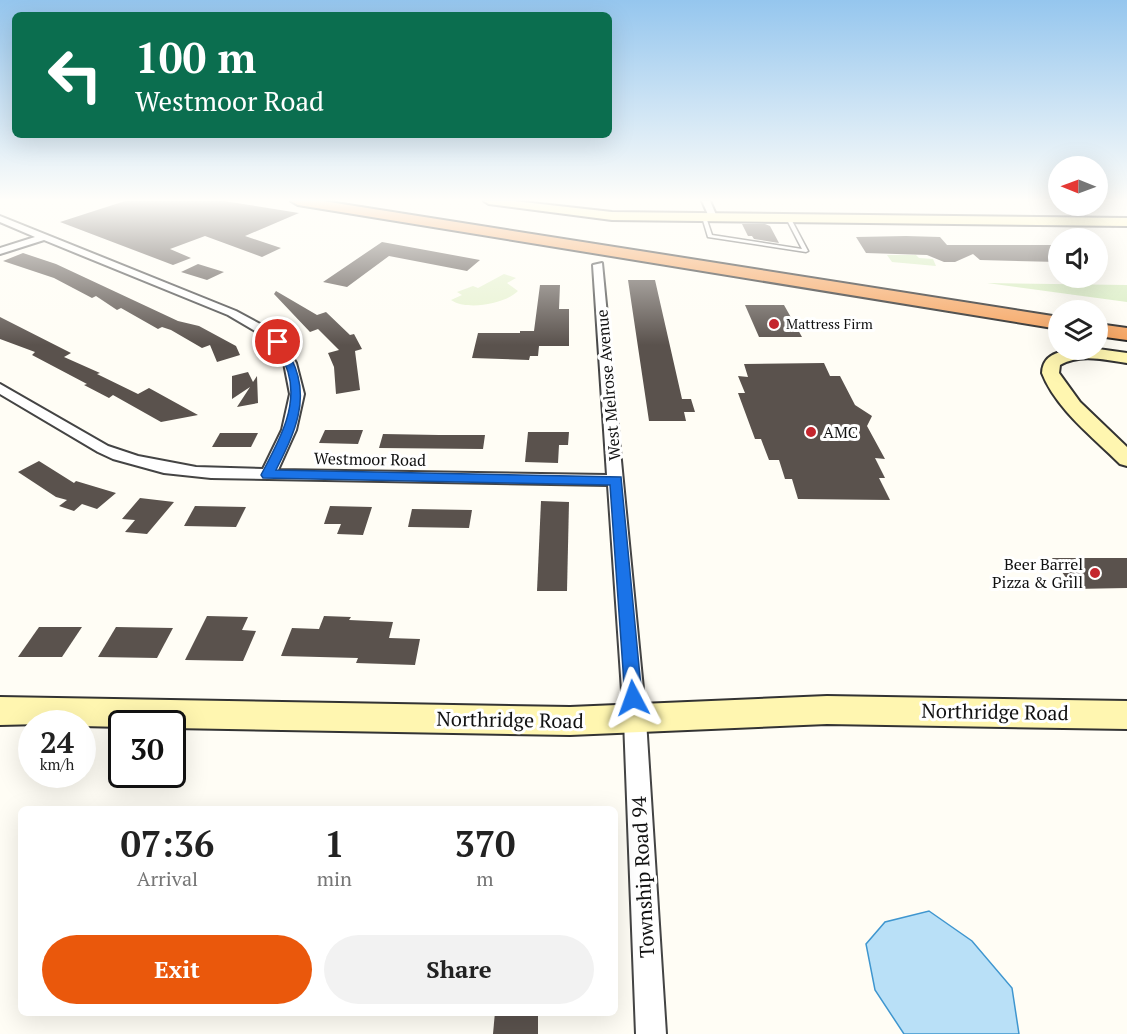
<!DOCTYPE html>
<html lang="en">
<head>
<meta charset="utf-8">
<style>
  :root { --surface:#fff; --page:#f2f2f2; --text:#222; --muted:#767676; --accent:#ea580c }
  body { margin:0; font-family:"PT Serif",serif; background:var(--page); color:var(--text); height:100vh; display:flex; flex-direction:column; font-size:22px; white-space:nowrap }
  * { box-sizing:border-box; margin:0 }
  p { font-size:20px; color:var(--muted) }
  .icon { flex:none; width:33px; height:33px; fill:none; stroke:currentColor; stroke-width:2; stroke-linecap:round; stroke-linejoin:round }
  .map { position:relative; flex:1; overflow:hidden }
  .details { position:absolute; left:18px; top:806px; width:600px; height:210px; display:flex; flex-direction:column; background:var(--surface); border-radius:9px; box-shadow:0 6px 24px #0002 }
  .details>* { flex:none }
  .top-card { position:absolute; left:12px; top:12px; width:600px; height:126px; border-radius:9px; box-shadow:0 6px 24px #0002; background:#0b6e4f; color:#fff; overflow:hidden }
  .needle { width:39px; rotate:271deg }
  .controls { position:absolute; left:1048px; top:156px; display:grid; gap:12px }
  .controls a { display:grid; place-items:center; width:60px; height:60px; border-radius:50%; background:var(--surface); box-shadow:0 6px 24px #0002; font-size:30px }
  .speed { position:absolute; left:18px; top:710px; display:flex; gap:12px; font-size:30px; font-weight:700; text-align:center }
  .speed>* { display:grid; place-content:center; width:78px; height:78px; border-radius:50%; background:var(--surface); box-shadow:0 6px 24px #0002; line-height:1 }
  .speed small { font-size:15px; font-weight:400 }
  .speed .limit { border:3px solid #111; border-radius:9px; background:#fff; color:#111 }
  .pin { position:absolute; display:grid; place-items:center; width:51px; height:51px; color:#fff; margin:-26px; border:3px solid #fff; border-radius:50%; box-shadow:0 2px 6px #0007 }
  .me { position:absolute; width:66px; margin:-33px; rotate:356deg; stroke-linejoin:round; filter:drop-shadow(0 0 4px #0008) }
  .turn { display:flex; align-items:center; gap:21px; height:126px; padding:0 24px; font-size:27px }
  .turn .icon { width:78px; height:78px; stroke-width:2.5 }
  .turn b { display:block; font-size:42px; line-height:51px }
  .eta { display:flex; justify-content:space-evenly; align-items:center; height:102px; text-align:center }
  .eta b { font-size:36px; font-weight:700; line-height:42px }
  .cta { display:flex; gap:12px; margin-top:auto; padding:12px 24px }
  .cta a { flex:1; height:69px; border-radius:36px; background:var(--accent); color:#fff; font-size:24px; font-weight:700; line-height:69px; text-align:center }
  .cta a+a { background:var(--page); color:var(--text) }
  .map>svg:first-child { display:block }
</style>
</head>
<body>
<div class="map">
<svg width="1127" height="1034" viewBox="0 0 1127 1034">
  <rect width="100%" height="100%" fill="#fffdf5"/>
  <g fill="#d5ebbd">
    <polygon points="887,255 916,255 919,258 933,259 936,266 892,262"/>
    <polygon points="987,283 1127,285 1127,302"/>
  </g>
  <path fill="#e6f2cf" d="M504,274L516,278L507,283L518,291C505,304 467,311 451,300L462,295L457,292L473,286L478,288Z"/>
  <polygon fill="#b9e0f7" stroke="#3f96cf" stroke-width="1.5" points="929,911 972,941 1012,988 1019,1034 904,1034 875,990 866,944 885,922"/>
  <g fill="#5a524d">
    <polygon points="125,201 224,201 299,213 245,236 281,248 262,257 205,236 170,249 191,258 173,265 60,222"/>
    <polygon points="742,224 765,224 770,226 779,243 754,239 752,236 748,236"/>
    <polygon points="906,236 940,237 947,245 1059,245 1059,262 980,260 973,254 955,262 944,262 927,255 866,253 856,237"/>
    <polygon points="382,242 480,260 467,271 389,256 347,287 323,282"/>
    <polygon points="23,253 56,264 178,321 199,326 236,346 240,355 217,362 210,345 202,348 171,330 162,327 158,329 121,308 117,310 96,296 92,298 54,278 3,261"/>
    <polygon points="198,264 224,272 207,280 181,272"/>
    <polygon points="628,280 655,280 682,399 691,399 695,412 684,412 686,421 649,421"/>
    <polygon points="540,285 560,285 559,309 569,309 569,346 539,346 538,356 530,356 529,360 472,358 478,333 520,333 520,331 534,331"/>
    <polygon points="276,291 317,315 326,312 350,335 354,334 362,349 355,351 360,390 336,394 334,367 328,353 339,350 318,329 310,332 274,294"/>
    <polygon points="745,305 784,305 802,337 759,337"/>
    <polygon points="0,317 71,353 64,357 100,373 97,374 138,394 149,388 198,415 161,422 113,395 109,398 84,385 87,384 32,355 35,352 0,339"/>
    <polygon points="824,363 830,376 840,376 855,405 872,416 867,426 885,459 875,458 885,478 879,478 890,500 798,499 792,479 785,479 779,460 769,460 761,439 755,439 738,393 745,393 738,376 748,377 744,364"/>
    <polygon points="248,372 253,382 257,376 258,403 237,407 250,387 232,399 232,376"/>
    <polygon points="325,430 363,430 358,444 319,443"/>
    <polygon points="528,432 569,432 568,445 559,445 558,463 525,462"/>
    <polygon points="220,433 258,433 251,447 212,447"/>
    <polygon points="383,434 439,435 485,435 483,449 379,448"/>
    <polygon points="39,461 74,483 76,481 116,493 97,509 82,504 74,511 59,506 67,500 56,497 18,472"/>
    <polygon points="140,498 174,502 147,534 125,532 135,520 122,519"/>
    <polygon points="541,501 569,502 567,591 537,591"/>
    <polygon points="195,506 246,507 236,527 184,526"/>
    <polygon points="330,506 372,507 363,535 337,534 341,524 324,524"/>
    <polygon points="412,509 472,510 469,528 408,527"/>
    <polygon points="1052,558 1127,558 1127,588 1074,589"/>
    <polygon points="207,616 248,617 242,630 256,631 243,661 185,660"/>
    <polygon points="324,616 351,617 349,620 393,622 389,638 420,639 415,665 356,663 358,658 281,656 292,628 319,629"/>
    <polygon points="39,627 82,627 62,657 18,657"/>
    <polygon points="116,627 173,628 157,658 98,657"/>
    <polygon points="495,1012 538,1012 538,1034 493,1034"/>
  </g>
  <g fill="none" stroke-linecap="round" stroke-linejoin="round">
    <g stroke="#444" stroke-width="3">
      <polygon id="lane" points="704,216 706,217 712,235 802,249 786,218 790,217 808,251 806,252 708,237 702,217"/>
    </g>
    <g stroke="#444" stroke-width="4">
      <g id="street">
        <polygon points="702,201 710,201 717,217 716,219 710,219"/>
        <polygon points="0,216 236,311 275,332 282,339 296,363 304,394 296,430 278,470 607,475 593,265 602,263 646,720 666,1034 636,1034 624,720 608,485 211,478 164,473 113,459 98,452 0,394 0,384 108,446 138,456 196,467 263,469 282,430 290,394 284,363 267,338 228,315 44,240 0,254 0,248 35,237 0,222"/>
      </g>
    </g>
    <g stroke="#333" stroke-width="4">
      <g id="secondary">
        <polygon points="484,201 514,201 612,212 1127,218 1127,226 612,220 489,204"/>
        <path d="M1098,349L1127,353V363C1105,360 1081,353 1060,365L1059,373L1080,402L1127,447V466L1120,464C1093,437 1056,409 1042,373C1043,345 1080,351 1098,349Z"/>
        <polygon points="827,696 1127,701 1127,729 827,724 570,735 172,728 172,723 122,723 122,727 82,726 82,723 0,725 0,697 570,707"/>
      </g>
    </g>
    <g stroke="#222" stroke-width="4">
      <g id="highway">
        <polygon points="291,201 323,201 1059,317 1059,329 298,205"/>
        <polygon points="1098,324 1127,328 1127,340 1098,336"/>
      </g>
    </g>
    <use href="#lane" fill="#fff" fill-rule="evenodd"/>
    <use href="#street" fill="#fff" fill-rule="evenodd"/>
    <use href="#secondary" fill="#fff6b0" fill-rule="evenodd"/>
    <use href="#highway" fill="#f5a25d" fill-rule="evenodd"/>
  </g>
  <linearGradient id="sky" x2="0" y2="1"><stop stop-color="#95c6ee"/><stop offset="0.58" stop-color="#fffefa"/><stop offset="1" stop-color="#fffefa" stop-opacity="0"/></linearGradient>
  <rect width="1127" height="345" fill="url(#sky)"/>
  <path fill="#1a73e8" stroke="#114b97" stroke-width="1.5" d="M278,339C285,343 288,351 291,358C312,398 294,434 276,470L621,477L642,698L640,704L633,706L627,704L625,698L610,485L263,478L261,475C277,444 299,408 288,372C285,362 278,352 273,342Z"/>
  <g fill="#c4262e" stroke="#fff" stroke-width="2">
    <circle cx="774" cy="324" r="6"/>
    <circle cx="811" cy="432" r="6"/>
    <circle cx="1095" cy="573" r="6"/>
  </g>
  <g text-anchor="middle" stroke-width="6" stroke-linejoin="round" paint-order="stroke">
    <g font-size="14" fill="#111" stroke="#fff" text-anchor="start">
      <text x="786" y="329">Mattress Firm</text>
    </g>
    <g font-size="16" fill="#111" stroke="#fff">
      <text transform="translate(608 385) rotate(-95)" y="6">West Melrose Avenue</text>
      <text transform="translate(370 459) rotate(1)" y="6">Westmoor Road</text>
    </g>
    <g font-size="16" fill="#111" stroke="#fff" text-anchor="start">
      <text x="823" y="438">AMC</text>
      <text x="1083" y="570" text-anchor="end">Beer Barrel<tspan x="1083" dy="18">Pizza &amp; Grill</tspan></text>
    </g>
    <g font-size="20" fill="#111" stroke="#fff">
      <text transform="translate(995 712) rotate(1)" y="7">Northridge Road</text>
      <text transform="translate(510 720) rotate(1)" y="7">Northridge Road</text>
      <text transform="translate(643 877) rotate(-93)" y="7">Township Road 94</text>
    </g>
  </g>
</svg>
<div class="controls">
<a><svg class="needle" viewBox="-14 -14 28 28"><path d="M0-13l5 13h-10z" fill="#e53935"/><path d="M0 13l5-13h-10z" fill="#767676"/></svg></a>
<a><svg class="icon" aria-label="sound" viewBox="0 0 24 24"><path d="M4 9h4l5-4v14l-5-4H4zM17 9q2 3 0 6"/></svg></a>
<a><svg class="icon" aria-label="layers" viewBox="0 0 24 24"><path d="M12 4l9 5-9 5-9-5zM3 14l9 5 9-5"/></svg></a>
</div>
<div class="speed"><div>24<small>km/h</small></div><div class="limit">30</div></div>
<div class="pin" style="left:278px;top:342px;background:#d93025"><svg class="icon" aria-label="arrive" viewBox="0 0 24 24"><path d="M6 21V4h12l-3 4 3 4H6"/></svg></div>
<svg class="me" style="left:633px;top:698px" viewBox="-20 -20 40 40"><path d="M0-17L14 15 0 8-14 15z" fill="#1a73e8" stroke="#fff" stroke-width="4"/></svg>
<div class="top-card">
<div class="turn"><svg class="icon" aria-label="left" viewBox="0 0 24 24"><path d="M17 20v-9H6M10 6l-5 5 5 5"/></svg><div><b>100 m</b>Westmoor Road</div></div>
</div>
<section class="details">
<div class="eta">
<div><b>07:36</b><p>Arrival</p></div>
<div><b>1</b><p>min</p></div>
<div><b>370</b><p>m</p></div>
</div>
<div class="cta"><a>Exit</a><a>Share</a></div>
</section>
</div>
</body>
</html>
